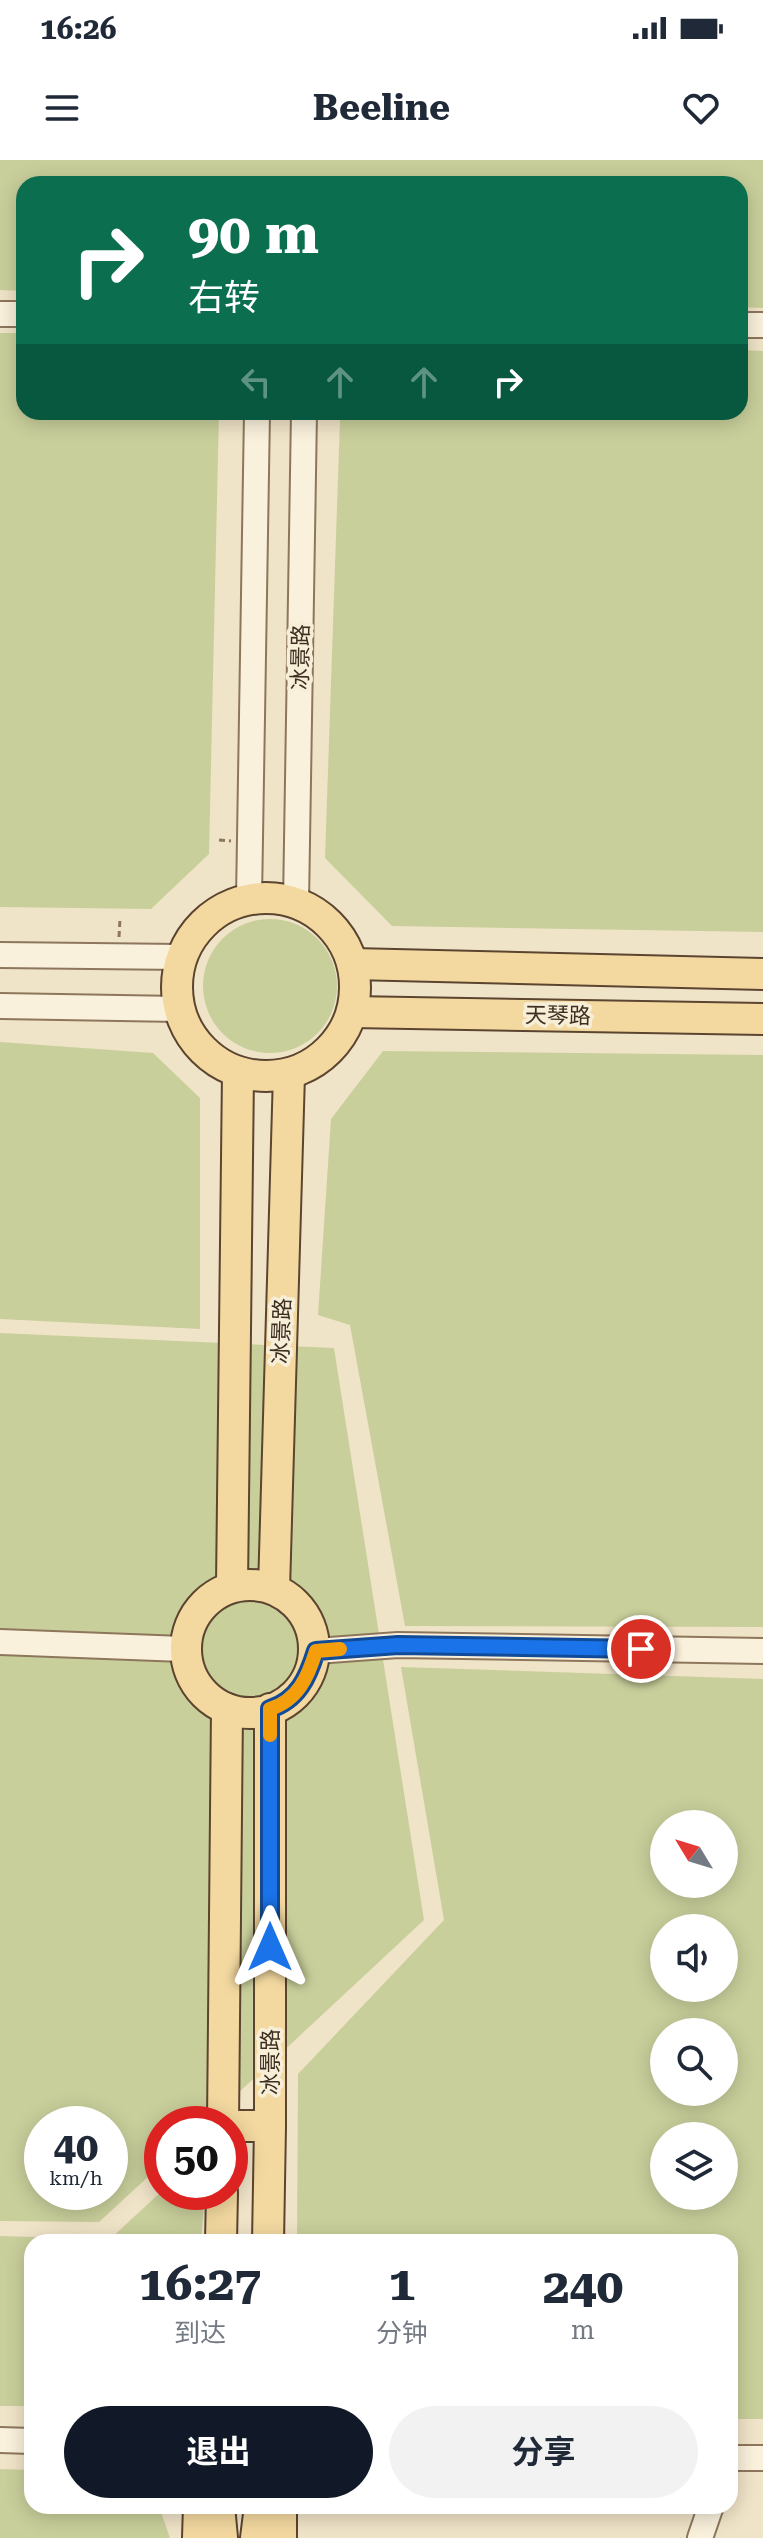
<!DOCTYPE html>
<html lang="zh">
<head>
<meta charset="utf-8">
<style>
  :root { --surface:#fff; --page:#f2f2f3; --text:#1f2937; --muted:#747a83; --accent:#111827 }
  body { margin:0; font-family:"Roboto Serif","Noto Sans SC",serif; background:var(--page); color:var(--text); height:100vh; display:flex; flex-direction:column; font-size:30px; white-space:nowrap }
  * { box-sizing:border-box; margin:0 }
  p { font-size:26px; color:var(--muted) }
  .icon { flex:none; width:44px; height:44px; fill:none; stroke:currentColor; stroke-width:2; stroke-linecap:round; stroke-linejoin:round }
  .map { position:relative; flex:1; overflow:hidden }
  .details { position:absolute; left:24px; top:2074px; width:714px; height:280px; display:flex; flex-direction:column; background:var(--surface); border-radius:24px; box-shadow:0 4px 20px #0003 }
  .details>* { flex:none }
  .guide { position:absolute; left:16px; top:16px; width:732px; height:244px; border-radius:24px; box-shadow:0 4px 20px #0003; background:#0b6e4f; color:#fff; overflow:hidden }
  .needle { width:52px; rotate:308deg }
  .controls { position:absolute; left:650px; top:1650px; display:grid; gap:16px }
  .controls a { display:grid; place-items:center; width:88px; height:88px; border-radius:50%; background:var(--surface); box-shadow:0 4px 20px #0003; font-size:40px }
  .speed { position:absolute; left:24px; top:1946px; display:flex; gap:16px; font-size:40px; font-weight:700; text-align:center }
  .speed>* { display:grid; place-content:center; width:104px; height:104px; border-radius:50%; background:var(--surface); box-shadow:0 4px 20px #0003; line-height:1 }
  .speed small { font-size:20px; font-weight:400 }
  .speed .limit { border:12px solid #d22; background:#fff; color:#111 }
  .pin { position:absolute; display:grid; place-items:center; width:68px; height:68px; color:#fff; margin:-34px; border:4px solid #fff; border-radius:50%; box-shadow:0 2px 8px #0007 }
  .me { position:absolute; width:88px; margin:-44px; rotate:0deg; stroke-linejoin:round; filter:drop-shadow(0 0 6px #0008) }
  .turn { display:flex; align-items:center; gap:28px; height:168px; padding:0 40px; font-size:36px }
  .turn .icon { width:104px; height:104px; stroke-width:2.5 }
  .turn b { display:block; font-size:56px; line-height:68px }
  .lanes { display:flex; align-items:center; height:76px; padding:0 40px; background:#0003; justify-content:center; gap:40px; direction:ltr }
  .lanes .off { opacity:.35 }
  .eta { display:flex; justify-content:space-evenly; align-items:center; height:136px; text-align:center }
  .eta b { font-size:48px; font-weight:700; line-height:56px }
  .button { display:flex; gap:16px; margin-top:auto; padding:16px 40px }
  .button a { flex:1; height:92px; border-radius:48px; background:var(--accent); color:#fff; font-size:32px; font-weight:700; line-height:92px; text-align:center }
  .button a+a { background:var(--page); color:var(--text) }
  .status { display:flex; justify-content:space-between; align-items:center; height:56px; padding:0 40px; background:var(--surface); direction:ltr }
  .status svg { height:22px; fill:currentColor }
  header { display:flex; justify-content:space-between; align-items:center; height:104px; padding:0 40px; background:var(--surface); font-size:36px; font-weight:700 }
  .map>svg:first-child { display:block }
</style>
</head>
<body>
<div class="status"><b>16:26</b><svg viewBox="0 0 49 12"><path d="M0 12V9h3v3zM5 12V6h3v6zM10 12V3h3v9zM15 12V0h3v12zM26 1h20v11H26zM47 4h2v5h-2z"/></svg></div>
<header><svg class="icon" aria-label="menu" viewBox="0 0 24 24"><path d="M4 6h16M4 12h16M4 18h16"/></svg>Beeline<svg class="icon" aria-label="heart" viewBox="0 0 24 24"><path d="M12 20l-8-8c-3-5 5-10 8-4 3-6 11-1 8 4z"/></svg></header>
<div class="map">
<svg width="763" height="2378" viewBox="0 0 763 2378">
  <rect width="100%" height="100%" fill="#f0e4c8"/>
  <g fill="#c9cf9b" fill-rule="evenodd">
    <polygon points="0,0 763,0 763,148 740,147 740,24 24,24 24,131 0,130"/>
    <polygon points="0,173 24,173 24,252 219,252 209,694 151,749 0,747"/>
    <polygon points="740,190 763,191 763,772 392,766 325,698 340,259 347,252 740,252"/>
    <circle cx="270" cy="826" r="67"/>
    <polygon points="0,882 153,893 200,938 200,1169 0,1159"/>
    <polygon points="383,891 763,895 763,1467 405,1466 350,1165 318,1155 331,959"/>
    <path d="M0,1173L334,1188L424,1760L205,1964H162V2004L99,2062L0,2061ZM42,1964H110V2032H42Z"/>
    <path d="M401,1507L763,1519V2259H730V2082H297L298,1914L444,1760ZM724,1664V1724H664V1664ZM724,1768V1828H664V1768ZM724,1872V1932H664V1872ZM664,1976H724V2036H664Z"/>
    <polygon points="162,2031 205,2032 201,2082 32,2082 32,2246 0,2246 0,2076 110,2079"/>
    <polygon points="0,2309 32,2310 32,2346 159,2346 170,2378 0,2378"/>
  </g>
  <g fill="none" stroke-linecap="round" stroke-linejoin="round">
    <g stroke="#8d765c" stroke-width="28">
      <g id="minor">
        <polyline points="0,154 24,154"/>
        <polyline points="740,165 763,165"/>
        <polyline points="249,739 257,252"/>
        <polyline points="296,743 304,252"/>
        <polyline points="0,795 182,797"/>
        <polyline points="0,846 179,849"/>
        <polyline points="0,1482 183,1489"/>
        <polyline points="316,1491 398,1485 763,1491"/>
        <polyline points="0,2280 32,2281"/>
        <polyline points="730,2298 763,2298"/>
        <polyline points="700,2378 711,2346"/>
      </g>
    </g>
    <g stroke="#5b4430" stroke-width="34">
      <g id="major">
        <circle cx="266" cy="827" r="89"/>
        <polyline points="353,804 763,814"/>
        <polyline points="352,852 763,859"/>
        <circle cx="250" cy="1489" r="64"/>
        <polyline points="232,1426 238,913"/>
        <polyline points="274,1429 289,914"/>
        <polyline points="223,1964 227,1549"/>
        <polyline points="230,1966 270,1966 268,2082"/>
        <polyline points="270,1966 270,1549"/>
        <polyline points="221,2082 222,2032"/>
        <polyline points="219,2346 222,2378"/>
        <polyline points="198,2378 199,2346"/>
        <polyline points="256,2378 260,2346"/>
        <polyline points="281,2378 281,2346"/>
      </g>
    </g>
    <g stroke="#8d765c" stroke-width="3" stroke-dasharray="6 4" stroke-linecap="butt">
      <polyline points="219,680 231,681"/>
      <polyline points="119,777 120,759"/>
    </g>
    <use href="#minor" stroke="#faf1dc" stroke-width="24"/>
    <use href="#major" stroke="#f3d9a0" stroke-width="30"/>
  </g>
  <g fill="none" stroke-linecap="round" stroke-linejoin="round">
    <g stroke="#114b97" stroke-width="20">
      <path id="route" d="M270,1787V1549C298,1540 308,1517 316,1491L398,1485L641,1489"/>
    </g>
    <use href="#route" stroke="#1a73e8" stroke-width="14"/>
    <path stroke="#f59e0b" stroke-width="14" d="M270,1575V1549C298,1540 308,1517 316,1491L340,1489"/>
  </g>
  <g text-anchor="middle" stroke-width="7" stroke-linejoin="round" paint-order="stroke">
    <g font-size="22" fill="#3d2e20" stroke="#f7eed8">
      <text transform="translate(300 497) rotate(-89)" y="8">冰景路</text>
      <text transform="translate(558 855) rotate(1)" y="8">天琴路</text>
      <text transform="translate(281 1171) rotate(-88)" y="8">冰景路</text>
      <text transform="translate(270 1902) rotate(-90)" y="8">冰景路</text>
    </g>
  </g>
</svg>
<div class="controls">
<a><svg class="needle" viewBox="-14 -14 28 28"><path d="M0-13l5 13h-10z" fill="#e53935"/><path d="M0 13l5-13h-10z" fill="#747a83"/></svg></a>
<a><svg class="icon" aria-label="sound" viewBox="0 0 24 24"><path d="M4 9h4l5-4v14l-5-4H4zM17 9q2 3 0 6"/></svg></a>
<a><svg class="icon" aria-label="search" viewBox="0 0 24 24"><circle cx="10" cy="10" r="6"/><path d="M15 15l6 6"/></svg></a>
<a><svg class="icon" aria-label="layers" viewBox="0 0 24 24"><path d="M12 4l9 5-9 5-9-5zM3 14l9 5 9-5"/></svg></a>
</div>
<div class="speed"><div>40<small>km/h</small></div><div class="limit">50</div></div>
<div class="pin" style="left:641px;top:1489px;background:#d93025"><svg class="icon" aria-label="arrive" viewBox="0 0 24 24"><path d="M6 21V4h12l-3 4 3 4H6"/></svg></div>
<svg class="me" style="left:270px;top:1787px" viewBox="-20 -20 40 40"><path d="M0-17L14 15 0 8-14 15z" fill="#1a73e8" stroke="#fff" stroke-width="4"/></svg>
<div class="guide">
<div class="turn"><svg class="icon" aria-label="right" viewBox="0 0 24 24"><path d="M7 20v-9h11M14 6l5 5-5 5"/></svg><div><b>90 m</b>右转</div></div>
<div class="lanes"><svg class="icon off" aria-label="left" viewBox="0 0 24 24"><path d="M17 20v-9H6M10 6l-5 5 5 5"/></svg><svg class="icon off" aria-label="ahead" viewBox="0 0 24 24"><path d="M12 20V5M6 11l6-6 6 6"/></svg><svg class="icon off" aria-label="ahead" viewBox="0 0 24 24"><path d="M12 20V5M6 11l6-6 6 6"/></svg><svg class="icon" aria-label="right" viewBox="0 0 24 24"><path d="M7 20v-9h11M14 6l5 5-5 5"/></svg></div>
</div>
<section class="details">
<div class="eta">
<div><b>16:27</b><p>到达</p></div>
<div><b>1</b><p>分钟</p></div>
<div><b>240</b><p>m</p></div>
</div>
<div class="button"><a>退出</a><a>分享</a></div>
</section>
</div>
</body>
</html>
